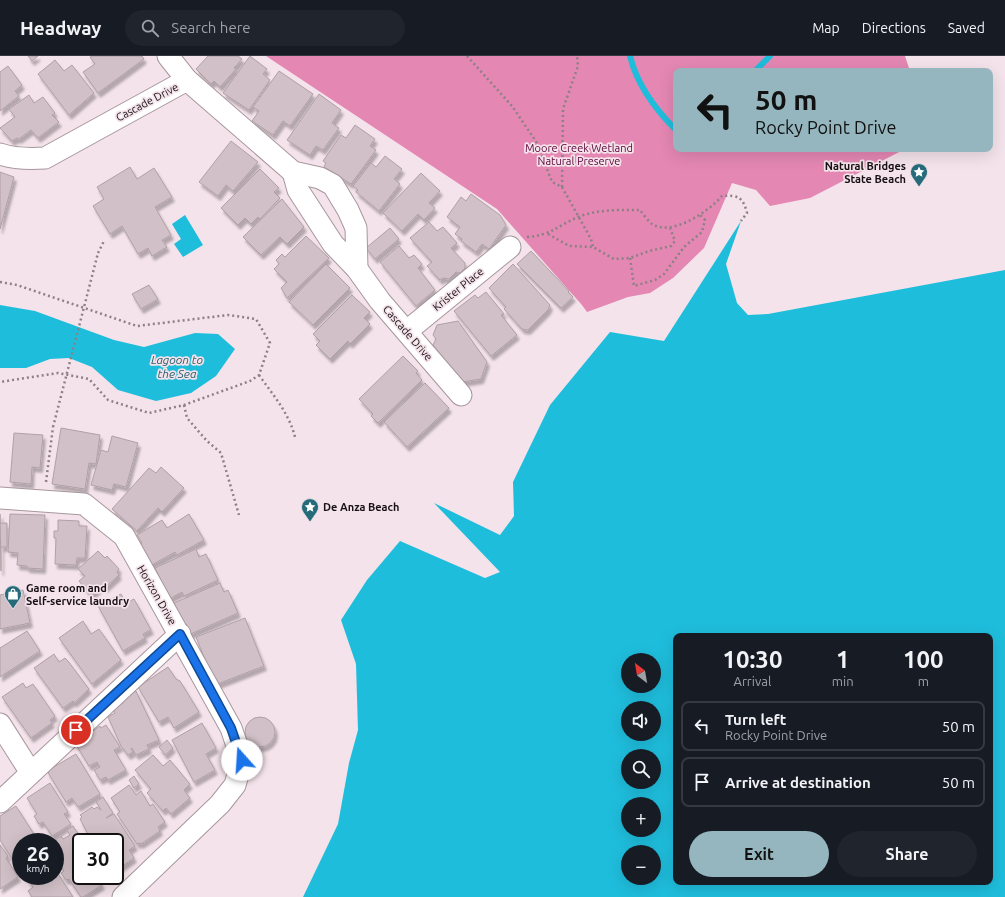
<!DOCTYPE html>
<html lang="en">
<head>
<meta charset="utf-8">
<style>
  :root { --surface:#171b24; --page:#20242c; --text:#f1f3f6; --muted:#9ea1a6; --line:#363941; --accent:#95b6be }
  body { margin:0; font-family:Ubuntu,sans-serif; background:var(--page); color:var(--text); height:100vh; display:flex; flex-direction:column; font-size:15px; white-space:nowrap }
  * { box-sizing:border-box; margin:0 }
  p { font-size:13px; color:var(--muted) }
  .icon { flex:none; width:22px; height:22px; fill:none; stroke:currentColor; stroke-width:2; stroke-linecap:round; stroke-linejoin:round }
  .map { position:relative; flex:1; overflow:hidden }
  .sheet { position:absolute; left:673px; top:577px; width:320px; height:252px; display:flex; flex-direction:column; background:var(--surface); border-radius:8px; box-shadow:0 4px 16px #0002 }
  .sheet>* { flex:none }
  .guide { position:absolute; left:673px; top:12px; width:320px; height:84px; border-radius:8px; box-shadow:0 4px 16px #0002; background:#95b6be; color:#111; overflow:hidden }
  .needle { width:26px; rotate:329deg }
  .tools { position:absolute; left:621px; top:597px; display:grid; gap:8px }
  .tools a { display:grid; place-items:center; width:40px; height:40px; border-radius:50%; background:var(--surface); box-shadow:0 4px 16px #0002; font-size:20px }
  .speed { position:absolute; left:12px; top:777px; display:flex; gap:8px; font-size:20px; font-weight:700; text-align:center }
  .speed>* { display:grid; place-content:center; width:52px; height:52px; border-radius:50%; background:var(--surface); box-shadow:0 4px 16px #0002; line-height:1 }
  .speed small { font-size:10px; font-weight:400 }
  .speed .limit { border:2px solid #111; border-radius:6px; background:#fff; color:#111 }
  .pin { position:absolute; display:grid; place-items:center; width:34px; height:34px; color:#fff; margin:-17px; border:2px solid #fff; border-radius:50%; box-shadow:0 1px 4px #0007 }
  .me { position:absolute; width:44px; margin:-22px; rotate:341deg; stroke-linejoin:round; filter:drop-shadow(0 0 3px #0008) }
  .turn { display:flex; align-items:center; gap:14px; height:84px; padding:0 16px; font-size:18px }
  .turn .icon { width:52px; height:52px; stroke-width:2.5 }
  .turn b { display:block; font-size:28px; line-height:34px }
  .eta { display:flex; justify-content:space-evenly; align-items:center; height:68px; text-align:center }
  .eta b { font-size:24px; font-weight:700; line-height:28px }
  .button { display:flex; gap:8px; margin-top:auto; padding:8px 16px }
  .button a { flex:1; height:46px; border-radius:24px; background:var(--accent); color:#111; font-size:16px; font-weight:700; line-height:46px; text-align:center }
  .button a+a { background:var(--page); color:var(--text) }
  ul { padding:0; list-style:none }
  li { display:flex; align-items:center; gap:12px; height:50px; margin:0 8px 6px; padding:0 8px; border:2px solid var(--line); border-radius:8px }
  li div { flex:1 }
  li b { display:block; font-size:15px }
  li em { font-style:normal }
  header { display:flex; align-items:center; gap:24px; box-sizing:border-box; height:56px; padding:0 20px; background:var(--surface); border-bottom:1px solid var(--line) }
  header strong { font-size:19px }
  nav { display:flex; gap:22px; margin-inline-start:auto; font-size:14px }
  .search { width:280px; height:36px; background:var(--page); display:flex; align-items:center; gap:10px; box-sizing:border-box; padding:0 14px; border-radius:22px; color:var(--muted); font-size:15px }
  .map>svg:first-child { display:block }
</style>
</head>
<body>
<header>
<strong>Headway</strong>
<div class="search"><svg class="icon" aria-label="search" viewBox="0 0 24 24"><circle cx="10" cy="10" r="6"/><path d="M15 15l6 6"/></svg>Search here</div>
<nav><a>Map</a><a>Directions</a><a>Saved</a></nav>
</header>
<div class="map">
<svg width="1005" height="841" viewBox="0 0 1005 841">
  <defs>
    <filter id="shadow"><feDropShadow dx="2.5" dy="4.5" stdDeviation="1" flood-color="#0004"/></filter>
  </defs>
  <rect width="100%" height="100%" fill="#f4e3ea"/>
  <polygon fill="#e487b3" points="266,0 905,0 910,15 676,15 676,93 905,93 810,142 770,150 756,134 732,127 704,192 673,222 650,237 628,241 587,256 582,249 497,153"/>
  <g fill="#1fbddc" fill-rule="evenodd">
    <polygon points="185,159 203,189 183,201 174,188 181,183 172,168"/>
    <path d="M741,165L726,208L737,247L748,259L768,258L1005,214V841H303L338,768L349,707L358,674L356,608L341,564L367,524L400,485L485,522L500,516L434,447L500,479L514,460L513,426L550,349L610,276L664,285ZM676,580H990V826H676ZM628,604H654V630H628ZM628,652H654V678H628ZM628,700H654V726H628ZM628,748H654V774H628ZM628,796H654V822H628Z"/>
    <polygon points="0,249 35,255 114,284 144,291 195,277 218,278 235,293 216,320 191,337 156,345 118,334 92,311 69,302 50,303 26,312 0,312"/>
  </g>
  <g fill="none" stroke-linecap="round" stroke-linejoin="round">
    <g stroke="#1fbddc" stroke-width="6">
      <path d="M630,0C637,29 655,53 676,74"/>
      <polyline points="755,15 770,0"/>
    </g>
  </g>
  <g fill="#d1c0c7" stroke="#b0a0a6" filter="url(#shadow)">
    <polygon points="28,0 38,0 32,5"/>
    <polygon points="92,0 142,0 144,3 98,37 83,16 95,8 90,1"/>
    <polygon points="208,0 238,0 242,3 234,12 236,13 220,31 214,25 211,28 196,13"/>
    <polygon points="250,0 267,13 263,18 270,24 249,54 223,37"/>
    <polygon points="55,4 64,15 72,9 94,37 69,59 38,18"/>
    <polygon points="8,10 22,29 15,35 19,40 0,55 0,16"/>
    <polygon points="279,15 313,38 290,70 283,65 273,79 252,65 259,55 253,51"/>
    <polygon points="319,38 341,54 332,67 339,72 323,94 316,90 310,99 287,84"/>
    <polygon points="29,39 34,47 43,41 55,57 52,59 59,66 38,82 31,74 19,83 17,82 12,85 0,72 15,61 9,53"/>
    <polygon points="355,69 375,83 370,90 376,94 351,128 324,111 326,107 323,105 341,79 346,82"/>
    <polygon points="231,85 258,106 233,135 226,129 218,140 199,126"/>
    <polygon points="385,100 402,113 394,123 400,128 379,155 356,136 358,134 353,130 371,107 376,111"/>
    <polygon points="130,111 137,123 154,112 172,141 155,151 171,179 162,184 167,191 152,200 148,192 138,198 122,170 110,178 93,150 104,143 97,131"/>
    <polygon points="260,113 279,132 274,136 280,142 260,163 258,161 251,168 245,162 238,169 221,152"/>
    <polygon points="0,116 14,121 0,173"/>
    <polygon points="421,117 440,135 429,147 435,152 424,164 418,158 402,175 383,157"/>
    <polygon points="471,138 500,159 506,169 489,193 482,188 476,196 461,185 462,183 455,178 460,171 447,161 461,141 466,145"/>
    <polygon points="282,143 304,171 287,188 280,181 261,199 243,181"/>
    <polygon points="429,166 437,175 443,171 457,187 451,192 465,207 465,212 460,217 456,216 449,223 443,222 440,224 427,210 432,206 410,182"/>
    <polygon points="390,172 399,183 375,203 366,192"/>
    <polygon points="306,180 329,202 287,242 281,232 287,226 274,213 279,208 276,204 282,198 285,201"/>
    <polygon points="399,190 409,202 414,199 422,208 418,212 435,234 416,250 380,206"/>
    <polygon points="531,195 569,235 568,236 573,241 561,252 517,208"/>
    <polygon points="326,208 350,232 313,269 289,246"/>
    <polygon points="513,208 550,249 548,254 528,274 522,273 504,253 506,251 489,232"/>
    <polygon points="149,229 158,243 141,253 132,238"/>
    <polygon points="486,236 504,258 501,259 517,279 491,300 454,255 475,239 478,242"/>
    <polygon points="352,239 370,256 364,262 370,268 350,288 348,285 330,303 316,289 320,285 313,278"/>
    <polygon points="458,265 487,306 481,323 462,326 433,289 436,283 433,279 437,269"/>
    <polygon points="403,300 418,315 416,317 422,324 378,367 371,360 373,358 359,343"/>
    <polygon points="425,327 449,352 407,391 384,366"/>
    <polygon points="61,372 100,379 96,408 89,407 85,433 52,428"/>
    <polygon points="14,377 43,379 40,412 32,411 31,428 10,426"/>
    <polygon points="112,380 138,387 126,431 114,428 112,434 91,429 101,394 108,396"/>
    <polygon points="161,411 184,432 162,456 158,452 137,475 112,453 149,412 156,417"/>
    <polygon points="0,458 0,467 7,467 7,491 1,491 1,515"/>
    <polygon points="10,458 45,459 43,513 27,512 27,510 17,509 18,497 8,496"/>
    <polygon points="189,458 204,484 177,499 175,496 150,510 139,489 142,487 137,479 162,464 167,472"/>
    <polygon points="58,464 79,465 79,470 87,470 85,502 77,502 76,509 55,508 56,482 54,482 54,475 58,475"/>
    <polygon points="196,493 199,501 206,498 218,524 184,540 182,536 169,543 155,512"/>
    <polygon points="98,495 105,502 107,500 119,513 117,516 119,519 105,532 102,529 91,540 79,525 85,520 78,513"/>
    <polygon points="220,527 224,536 228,534 238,557 186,580 174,547"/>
    <polygon points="23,534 30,567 0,573 0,539"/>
    <polygon points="121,538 126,547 134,543 151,574 143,578 145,582 123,595 98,550"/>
    <polygon points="245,562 264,610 215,629 196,581"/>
    <polygon points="83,565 91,578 99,573 121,604 92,628 59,582"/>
    <polygon points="27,575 40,595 0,621 0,592"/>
    <polygon points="54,598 59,606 65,602 68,605 89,633 74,647 73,645 63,652 34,612"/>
    <polygon points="168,611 176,623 180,625 199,656 174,672 168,661 159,666 138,631"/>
    <polygon points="23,627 26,632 33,628 55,660 50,664 52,667 31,682 2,641"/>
    <polygon points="136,635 159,684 147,689 149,693 136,699 132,692 131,693 133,696 128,699 121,690 108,661 115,657 112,652 123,647 121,643"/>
    <circle cx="260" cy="676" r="15"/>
    <polygon points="202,667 216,692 206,698 215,714 194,726 172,684"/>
    <polygon points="106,669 120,691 114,694 126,714 108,724 106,721 100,724 94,714 100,711 97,706 89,710 75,687 100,670 101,672"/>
    <polygon points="167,684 173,692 165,699 159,691"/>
    <polygon points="76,698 100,738 78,751 72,742 66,746 47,715"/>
    <polygon points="153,699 163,710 170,704 190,728 184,734 190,742 171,758 166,752 163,755 147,737 151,733 135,714"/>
    <polygon points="134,720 139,728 134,732 129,724"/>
    <polygon points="50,727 68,756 64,758 71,768 52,780 43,766 39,768 34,760 37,758 27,742"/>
    <polygon points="129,729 136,739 141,735 150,750 153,748 165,766 158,771 160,775 141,788 140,787 137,788 117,758 120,756 111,742"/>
    <polygon points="103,741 113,757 106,762 114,758 135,790 129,794 134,802 115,815 115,786 92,786 80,763 82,761 80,759 92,751 94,753 97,751 101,754 96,746"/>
    <polygon points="16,750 39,786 21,786 21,798 13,804 0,784 0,760"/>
    <polygon points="73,770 81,782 75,786 78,791 81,790 81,820 101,820 98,822 102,829 83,841 81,841 69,823 66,824 61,817 64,815 55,801 55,786 52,786 61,780 63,783 70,779 67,774"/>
    <polygon points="0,789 8,800 6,802 18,821 0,833"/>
    <polygon points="55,813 73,841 32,841 28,835 33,831 25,820 55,820"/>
  </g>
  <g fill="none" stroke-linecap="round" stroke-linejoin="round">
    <g stroke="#a7979d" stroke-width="23">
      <g id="minor">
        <polyline points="168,0 187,24"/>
        <path d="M0,98C14,103 30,103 45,102L187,24L293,116L320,122L333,129L348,154L356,172L357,213"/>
        <polyline points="293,116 298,134 333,188 357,213 380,245 461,339"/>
        <polyline points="407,275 510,191"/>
        <polyline points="0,442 84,448 124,480 231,672 242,704 235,729 220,748 123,841"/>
        <polyline points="0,668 31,717"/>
        <polyline points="0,746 180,578"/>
      </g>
    </g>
    <g stroke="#8c8085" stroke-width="2.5" stroke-dasharray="2 3" stroke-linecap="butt">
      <polyline points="467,0 512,50 537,87 552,126 562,131 563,53 578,10 577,0"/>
      <polyline points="562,131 591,183 593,191"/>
      <polyline points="548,178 569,190 593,191 614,203 630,202 649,195 671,190 675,185 670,172"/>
      <path d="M527,181C552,179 557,170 578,161C598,153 619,154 640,154C643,158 648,165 652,168C672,181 709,155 722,140C738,139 743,141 747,157L741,165"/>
      <polyline points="98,197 104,185"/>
      <polyline points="630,202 634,230 655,224 664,218 684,191 702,176 705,164 700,159"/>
      <polyline points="0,226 17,229 137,270 228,259 256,263 270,287 259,319 250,325 184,349 149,357 108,344 89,323 58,317 0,326"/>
      <path d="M259,319C273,339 289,357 295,381"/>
      <polyline points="184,349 187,362 207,385 221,397 239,459"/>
      <polyline points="46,426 53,371"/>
    </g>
    <use href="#minor" stroke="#fff" stroke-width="21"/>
    <polyline stroke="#8c8085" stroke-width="2.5" stroke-dasharray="2 3" stroke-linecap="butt" points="53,371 98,197"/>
  </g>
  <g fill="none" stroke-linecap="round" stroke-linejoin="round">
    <g stroke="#114b97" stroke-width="10">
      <polyline id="route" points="76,674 180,578 231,672 242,704"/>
    </g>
    <use href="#route" stroke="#1a73e8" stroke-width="7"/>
  </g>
  <defs>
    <g id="sight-pin" transform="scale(0.9)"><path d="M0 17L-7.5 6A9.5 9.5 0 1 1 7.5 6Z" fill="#256b7a" stroke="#f4e3ea"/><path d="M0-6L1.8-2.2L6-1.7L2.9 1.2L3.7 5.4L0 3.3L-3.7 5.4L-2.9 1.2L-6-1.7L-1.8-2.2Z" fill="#fff"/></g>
    <g id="shop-pin" transform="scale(0.9)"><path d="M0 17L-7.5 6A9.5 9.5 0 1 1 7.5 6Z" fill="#256b7a" stroke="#f4e3ea"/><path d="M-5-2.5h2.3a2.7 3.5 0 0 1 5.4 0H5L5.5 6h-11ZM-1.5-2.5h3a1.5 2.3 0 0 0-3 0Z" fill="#fff"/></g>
  </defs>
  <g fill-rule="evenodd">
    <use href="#sight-pin" x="919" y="116"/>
    <use href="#sight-pin" x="310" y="451"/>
    <use href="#shop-pin" x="13" y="538"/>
  </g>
  <g text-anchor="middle" stroke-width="3.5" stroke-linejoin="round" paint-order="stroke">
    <g font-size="11" fill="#171113" stroke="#f4e3ea">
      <text transform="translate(147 46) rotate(-28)" y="4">Cascade Drive</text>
      <text transform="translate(458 233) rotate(-39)" y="4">Krister Place</text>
      <text transform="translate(408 277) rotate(49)" y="4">Cascade Drive</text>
      <text transform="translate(157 539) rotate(60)" y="4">Horizon Drive</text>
    </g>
    <g font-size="11" fill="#5b0539" stroke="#f4e3ea">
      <text x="579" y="96">Moore Creek Wetland<tspan x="579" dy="13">Natural Preserve</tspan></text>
    </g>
    <g font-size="11" font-weight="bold" fill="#171113" stroke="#f4e3ea" text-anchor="start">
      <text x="906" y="114" text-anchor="end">Natural Bridges<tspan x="906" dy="13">State Beach</tspan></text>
      <text x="323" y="455">De Anza Beach</text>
      <text x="26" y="536">Game room and<tspan x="26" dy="13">Self-service laundry</tspan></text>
    </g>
    <g font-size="12" font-style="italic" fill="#28616e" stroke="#f4e3ea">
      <text x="177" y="308">Lagoon to<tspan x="177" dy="14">the Sea</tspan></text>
    </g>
  </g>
</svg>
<div class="tools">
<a><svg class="needle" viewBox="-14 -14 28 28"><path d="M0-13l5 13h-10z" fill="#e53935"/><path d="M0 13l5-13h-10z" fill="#9ea1a6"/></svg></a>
<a><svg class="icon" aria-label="sound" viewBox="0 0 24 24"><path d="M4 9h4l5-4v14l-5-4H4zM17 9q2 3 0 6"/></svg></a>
<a><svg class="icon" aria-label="search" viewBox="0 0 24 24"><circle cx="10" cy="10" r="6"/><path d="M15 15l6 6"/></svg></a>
<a>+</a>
<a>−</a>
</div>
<div class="speed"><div>26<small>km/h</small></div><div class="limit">30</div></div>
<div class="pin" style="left:76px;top:674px;background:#d93025"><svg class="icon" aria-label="arrive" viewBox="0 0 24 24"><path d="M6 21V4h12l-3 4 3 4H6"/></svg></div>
<svg class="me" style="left:242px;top:704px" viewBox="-20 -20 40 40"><circle r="19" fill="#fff"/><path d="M0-13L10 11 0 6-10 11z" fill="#1a73e8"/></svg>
<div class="guide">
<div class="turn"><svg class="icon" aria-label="left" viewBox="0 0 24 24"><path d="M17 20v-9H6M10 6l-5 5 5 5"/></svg><div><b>50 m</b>Rocky Point Drive</div></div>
</div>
<section class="sheet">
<div class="eta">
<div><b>10:30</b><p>Arrival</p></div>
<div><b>1</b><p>min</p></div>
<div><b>100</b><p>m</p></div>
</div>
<ul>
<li><svg class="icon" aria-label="left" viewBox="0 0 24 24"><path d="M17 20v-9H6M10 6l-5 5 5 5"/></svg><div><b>Turn left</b><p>Rocky Point Drive</p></div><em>50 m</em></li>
<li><svg class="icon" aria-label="arrive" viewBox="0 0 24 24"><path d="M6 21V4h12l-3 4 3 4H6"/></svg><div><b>Arrive at destination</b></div><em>50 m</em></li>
</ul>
<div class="button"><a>Exit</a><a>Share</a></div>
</section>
</div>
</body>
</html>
